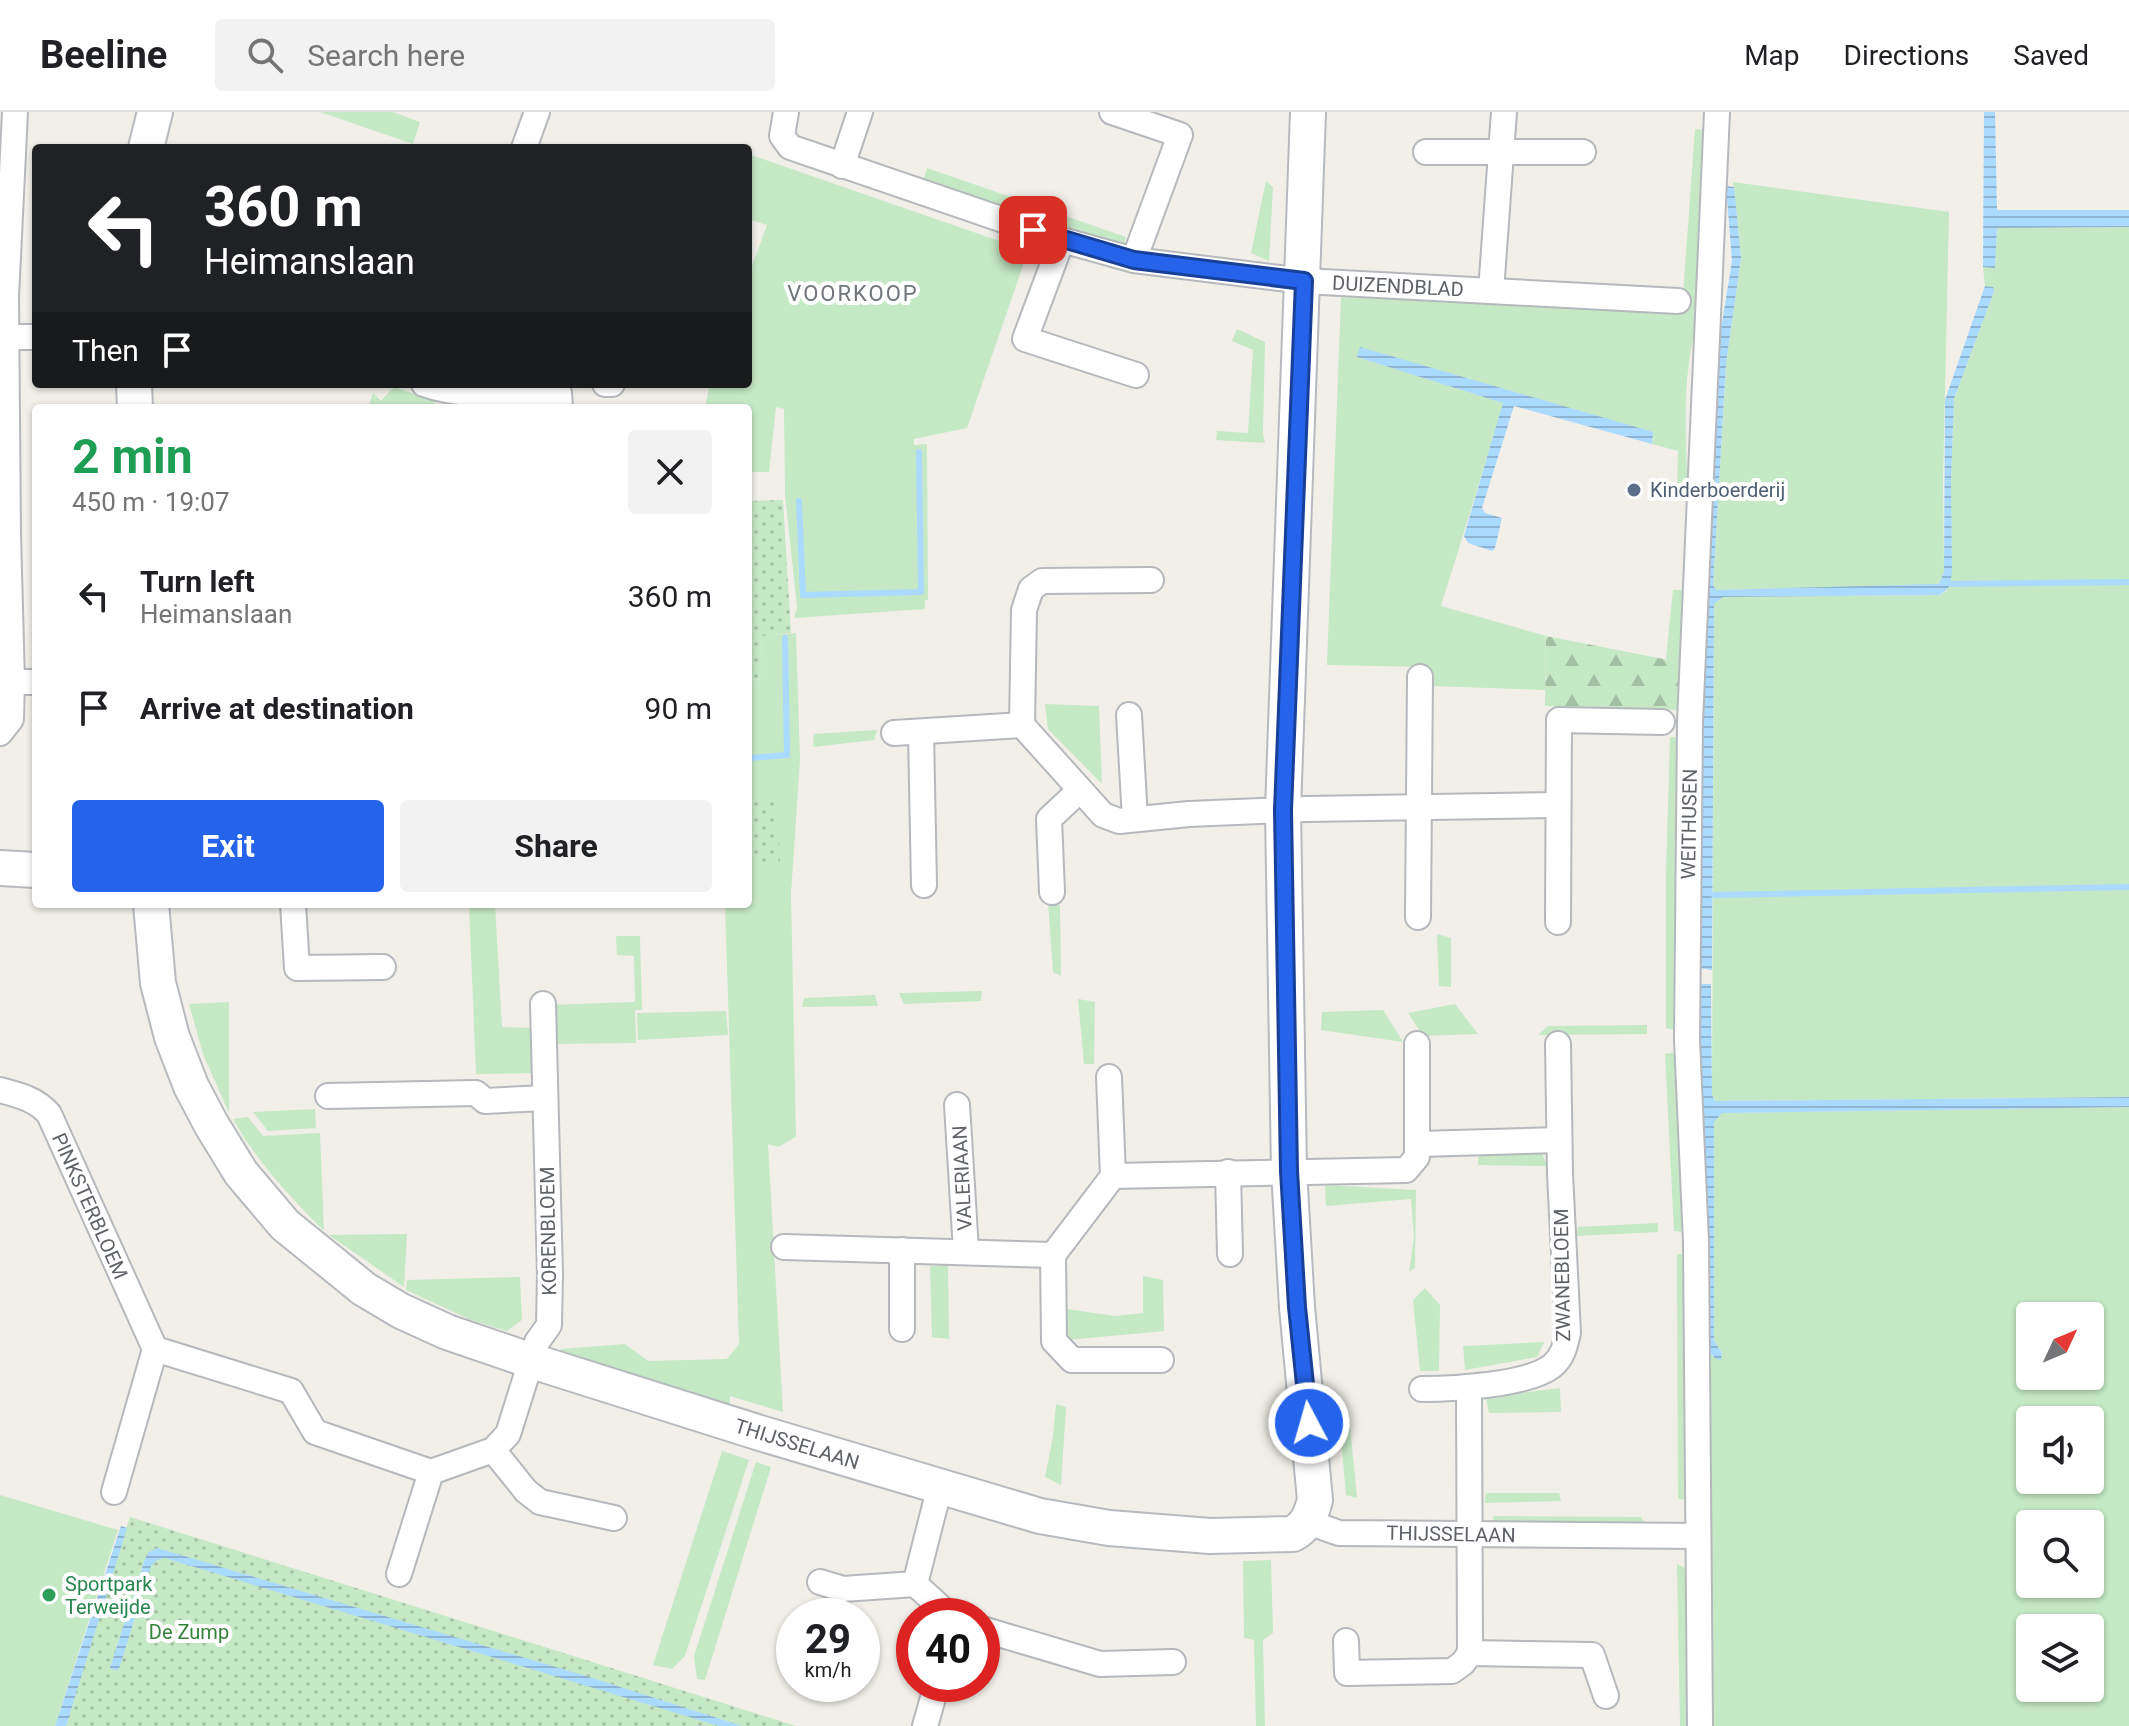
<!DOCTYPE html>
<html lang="en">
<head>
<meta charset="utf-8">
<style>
  :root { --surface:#fff; --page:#f2f2f2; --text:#202124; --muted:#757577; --line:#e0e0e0; --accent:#2563eb }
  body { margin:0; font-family:Roboto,sans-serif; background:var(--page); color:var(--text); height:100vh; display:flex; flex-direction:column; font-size:30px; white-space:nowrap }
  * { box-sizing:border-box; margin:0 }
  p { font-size:26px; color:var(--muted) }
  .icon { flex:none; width:44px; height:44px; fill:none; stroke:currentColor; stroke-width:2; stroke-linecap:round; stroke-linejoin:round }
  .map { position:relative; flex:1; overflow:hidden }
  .drawer { position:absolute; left:32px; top:292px; width:720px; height:504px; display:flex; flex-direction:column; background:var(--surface); border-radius:8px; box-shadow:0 2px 6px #0004 }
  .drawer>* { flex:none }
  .top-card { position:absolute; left:32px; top:32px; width:720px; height:244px; border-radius:8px; box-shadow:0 2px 6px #0004; background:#202124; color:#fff; overflow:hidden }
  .needle { width:52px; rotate:46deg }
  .tools { position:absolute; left:2016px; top:1190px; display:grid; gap:16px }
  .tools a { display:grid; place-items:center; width:88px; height:88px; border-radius:8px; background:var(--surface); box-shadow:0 2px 6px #0004; font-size:40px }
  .speed { position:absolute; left:776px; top:1486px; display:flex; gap:16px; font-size:40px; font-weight:700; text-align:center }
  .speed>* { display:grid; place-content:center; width:104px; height:104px; border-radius:50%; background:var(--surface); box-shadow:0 2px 6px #0004; line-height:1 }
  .speed small { font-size:20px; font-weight:400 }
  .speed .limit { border:12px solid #d22; background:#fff; color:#111 }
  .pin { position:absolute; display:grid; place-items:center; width:68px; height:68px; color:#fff; margin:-34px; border-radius:16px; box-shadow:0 4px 12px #0006 }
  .me { position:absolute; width:88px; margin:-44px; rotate:354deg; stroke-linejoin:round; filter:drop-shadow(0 0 6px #0008) }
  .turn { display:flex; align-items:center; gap:28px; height:168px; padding:0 40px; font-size:36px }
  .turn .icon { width:104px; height:104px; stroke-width:2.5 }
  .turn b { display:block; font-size:56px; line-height:68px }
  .then { display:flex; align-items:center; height:76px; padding:0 40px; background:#0003; gap:16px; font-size:30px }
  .round { display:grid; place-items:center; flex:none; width:84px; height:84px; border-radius:8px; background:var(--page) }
  .headline { display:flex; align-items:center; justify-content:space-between; height:136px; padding:0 40px }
  h1 { font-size:48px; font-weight:700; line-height:60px; color:#1e9e55 }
  .button { display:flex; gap:16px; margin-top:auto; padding:16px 40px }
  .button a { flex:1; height:92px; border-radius:8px; background:var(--accent); color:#fff; font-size:32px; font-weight:700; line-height:92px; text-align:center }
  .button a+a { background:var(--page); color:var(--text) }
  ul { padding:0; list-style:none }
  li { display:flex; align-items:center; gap:24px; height:112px; padding:0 40px }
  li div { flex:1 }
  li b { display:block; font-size:30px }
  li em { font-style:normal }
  header { display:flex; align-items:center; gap:48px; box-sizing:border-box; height:112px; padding:0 40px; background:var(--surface); border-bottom:2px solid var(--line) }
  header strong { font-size:38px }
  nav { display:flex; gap:44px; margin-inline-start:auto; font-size:28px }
  .search { width:560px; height:72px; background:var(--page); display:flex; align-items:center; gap:20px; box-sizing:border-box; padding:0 28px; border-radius:8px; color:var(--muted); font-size:30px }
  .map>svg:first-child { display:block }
</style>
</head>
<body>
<header>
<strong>Beeline</strong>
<div class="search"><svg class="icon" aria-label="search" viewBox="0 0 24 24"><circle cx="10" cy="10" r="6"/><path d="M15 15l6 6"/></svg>Search here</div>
<nav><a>Map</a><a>Directions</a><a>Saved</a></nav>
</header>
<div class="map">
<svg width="2129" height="1614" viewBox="0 0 2129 1614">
  <defs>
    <pattern id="forest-firs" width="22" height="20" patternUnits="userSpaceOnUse" patternTransform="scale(2)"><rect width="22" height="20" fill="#c5e8c5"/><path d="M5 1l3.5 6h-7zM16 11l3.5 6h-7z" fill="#a3c0a4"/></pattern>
    <pattern id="park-dots" width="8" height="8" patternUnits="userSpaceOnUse" patternTransform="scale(2)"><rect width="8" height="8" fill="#c5e8c5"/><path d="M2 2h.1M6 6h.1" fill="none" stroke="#a3c0a4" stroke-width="1.8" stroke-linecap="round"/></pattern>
    <pattern id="water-rules" width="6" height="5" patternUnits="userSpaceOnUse" patternTransform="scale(2)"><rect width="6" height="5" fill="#aadaff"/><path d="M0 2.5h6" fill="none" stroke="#8eb4d2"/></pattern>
  </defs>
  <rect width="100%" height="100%" fill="#f1efe8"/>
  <g fill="#c5e8c5" fill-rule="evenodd">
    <polygon points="320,0 393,0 420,10 413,32"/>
    <path d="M1695,17L1709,18L1701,200C1680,257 1686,324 1688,384L1677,383L1678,339L1652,332L1653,320L1357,245L1504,291L1441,494L1546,524L1545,578L1430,574V555L1327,553L1341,185L1682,197Z"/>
    <polygon points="748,42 1028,139 967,316 914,327 914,333 927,332 928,488 925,488 925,497 794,506 797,495 785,382 784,297 776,295 769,360 748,360 748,296 705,296 710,272 748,272 748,165 767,113 748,107"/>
    <polygon points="927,56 1126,125 1124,135 923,71"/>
    <polygon points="1266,69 1273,75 1269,149 1251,141"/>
    <polygon points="1733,70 1949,100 1943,370 1944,460 1939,473 1717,478 1713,474 1726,252 1741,146"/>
    <polygon points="2129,115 2129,985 1715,989 1712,983 1714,492 1723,485 1939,483 1947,479 1954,287 1994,179 1992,175 1985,174 1983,155 1995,155 1997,116"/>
    <polygon points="1237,217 1265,230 1263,322 1265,331 1216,328 1217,319 1248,321 1253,238 1232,229"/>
    <polygon points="394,275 435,289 435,296 368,296 373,281 381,289"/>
    <polygon points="1673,478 1684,478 1679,550 1666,547"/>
    <polygon points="796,521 800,648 791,782 796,1025 778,1035 768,1032 783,1300 730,1284 730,1297 559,1243 561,1237 625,1232 648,1249 727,1247 739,1232 725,792 748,792 748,569 763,567 761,524"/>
    <polygon points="1045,592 1099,594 1102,672 1048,617"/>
    <polygon points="877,618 874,628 813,635 814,622"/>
    <polygon points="1670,625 1682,625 1677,919 1666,916 1666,762"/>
    <polygon points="1048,791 1060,793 1061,864 1053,860"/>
    <polygon points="469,792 495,792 502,915 534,916 535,961 476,962"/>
    <polygon points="1437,822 1451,826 1451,875 1439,874"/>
    <polygon points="616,824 640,824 642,898 635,898 636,931 553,932 548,893 635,890 634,844 617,843"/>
    <polygon points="982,879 981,889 904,892 899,881"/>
    <polygon points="875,883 878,894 802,895 804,886"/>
    <polygon points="1078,887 1095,890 1094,952 1084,952"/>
    <polygon points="229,890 229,1001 203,942 189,892"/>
    <polygon points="1455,892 1478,922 1423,924 1408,901"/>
    <polygon points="1383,898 1403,930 1321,918 1322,900"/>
    <polygon points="726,899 728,923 638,928 637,901"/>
    <polygon points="1647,913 1647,922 1538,923 1548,914"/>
    <polygon points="1679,940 1685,1120 1674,1119 1665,942"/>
    <path d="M2129,995V1614H1711L1710,1286L1704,1235L1715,1246L1722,1241L1714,1229V1009L1721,1001ZM2030,1204H2090V1264H2030ZM2030,1308H2090V1368H2030ZM2030,1412H2090V1472H2030ZM2030,1516H2090V1576H2030Z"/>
    <polygon points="315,997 316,1016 268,1019 253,1000"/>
    <path d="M248,1005L263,1024L320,1021L324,1119C290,1085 257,1050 233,1007Z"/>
    <polygon points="1540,1036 1547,1054 1478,1053 1479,1038"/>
    <polygon points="1325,1073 1416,1078 1415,1156 1409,1160 1414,1125 1411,1087 1326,1094"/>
    <polygon points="1658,1111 1658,1120 1576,1124 1578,1115"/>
    <polygon points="407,1122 404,1175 329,1123"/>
    <polygon points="1677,1142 1690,1142 1691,1388 1678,1387"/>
    <polygon points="948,1153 949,1227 932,1225 930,1154"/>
    <polygon points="1143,1164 1163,1168 1164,1219 1067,1228 1067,1197 1115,1204 1143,1201"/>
    <polygon points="520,1165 522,1208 507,1219 471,1208 406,1178 407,1168"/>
    <polygon points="1425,1176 1440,1193 1439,1259 1420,1259 1413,1188"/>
    <polygon points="1544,1230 1537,1245 1465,1258 1463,1234"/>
    <polygon points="1560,1276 1561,1300 1489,1301 1486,1285"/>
    <polygon points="1056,1292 1066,1295 1061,1373 1045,1365 1053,1325"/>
    <polygon points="1350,1314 1357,1386 1346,1383 1340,1314"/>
    <polygon points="722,1339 749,1348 685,1544 672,1557 653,1553"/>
    <polygon points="756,1350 771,1355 705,1568 697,1567 694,1544"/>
    <polygon points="1486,1381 1559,1381 1561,1389 1485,1391"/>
    <polygon points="0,1383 118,1418 55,1614 0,1614"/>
    <polygon points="1493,1404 1641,1405 1647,1415 1495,1414"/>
    <polygon points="1271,1448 1273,1521 1263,1528 1265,1614 1256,1614 1254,1528 1244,1526 1243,1449"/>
    <polygon points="1677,1452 1687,1457 1690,1614 1680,1614"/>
  </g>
  <polygon fill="url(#forest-firs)" points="1546,524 1679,550 1680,598 1545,594"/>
  <g fill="url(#park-dots)">
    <polygon points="783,388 791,521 761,524 763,567 748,568 748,389"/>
    <polygon points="777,687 780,749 748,751 748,689"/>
    <polygon points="130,1405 796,1614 60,1614"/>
  </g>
  <g fill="url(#water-rules)">
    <polygon points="1984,0 1995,0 1997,98 2129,98 2129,115 1997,116 1995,156 1983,155"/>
    <path d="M1726,74L1734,75L1741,146L1726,252L1713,474L1717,478L1939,472L1944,460L1945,288L1985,174L1993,175L1994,179L1954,287L1951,369L1952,458C1951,471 1951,477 1939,483L1723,485L1714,492L1712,858L1699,856L1705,424L1721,217L1732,149Z"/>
    <polygon points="1360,235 1653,320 1652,332 1514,294 1482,396 1485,401 1502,406 1495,436 1492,439 1468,431 1464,424 1503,291 1357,245"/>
    <polygon points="1699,872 1711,872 1712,983 1715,989 2129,985 2129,995 1722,1001 1714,1010 1714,1229 1722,1241 1721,1248 1715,1246 1704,1235"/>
    <polygon points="121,1414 127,1416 66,1614 55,1614"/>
    <polygon points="157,1436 589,1565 742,1614 719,1614 165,1446 157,1448 151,1454 119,1557 116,1558 110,1556 145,1447 149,1440"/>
  </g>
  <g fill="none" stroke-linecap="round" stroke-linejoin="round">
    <g stroke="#aadaff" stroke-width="6">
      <polyline points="799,389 803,483 921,480 919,340"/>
      <polyline points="1951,472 2129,470"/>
      <polyline points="748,646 787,643 785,526"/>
      <polyline points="1714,783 2129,775"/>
    </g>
    <g stroke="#b5b8bc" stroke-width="28">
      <g id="street">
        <polyline points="786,0 782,24 790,35 1062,128 1134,148 1304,169 1678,189"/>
        <polyline points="1112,0 1180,23 1134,148"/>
        <polyline points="524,36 537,0"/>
        <polyline points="1426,40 1583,40"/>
        <polyline points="842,54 860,0"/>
        <polyline points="1062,128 1025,227 1136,263"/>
        <polyline points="1491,179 1504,0"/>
        <polyline points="7,225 36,225"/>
        <path d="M424,272C466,287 515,281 559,281L560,296"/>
        <polyline points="605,272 612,272"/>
        <polyline points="1151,468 1042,469 1031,477 1024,498 1022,613 1103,703 1119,709 1189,702 1306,697 1558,693"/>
        <polyline points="12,570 8,423 6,185 15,0"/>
        <polyline points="1129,603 1135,707"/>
        <polyline points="0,621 11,607 12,570 36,570"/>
        <polyline points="894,621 1022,613"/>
        <polyline points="921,621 924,773"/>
        <polyline points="1052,780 1049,707 1080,678"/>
        <polyline points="293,792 297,856 383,855"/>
        <polyline points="1418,805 1420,565"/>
        <polyline points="1558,810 1559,608 1662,610"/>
        <polyline points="1109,965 1113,1064"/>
        <path d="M0,978C19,983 36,987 49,1002L155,1237L291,1279L315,1320L431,1360L493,1338L508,1322L537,1230L549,1213L550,1162L543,892"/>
        <polyline points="328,984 476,981 485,989 545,986"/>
        <polyline points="957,993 966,1139"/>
        <polyline points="1418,1032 1559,1028"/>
        <polyline points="1228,1060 1230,1142"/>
        <polyline points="784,1135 1053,1143"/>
        <polyline points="902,1217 902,1138"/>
        <polyline points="1161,1248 1072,1248 1054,1229 1053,1143 1113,1064 1406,1058 1417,1045 1417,932"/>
        <polyline points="1469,1276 1470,1541"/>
        <path d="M1422,1277C1453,1277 1528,1273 1552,1254C1563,1245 1565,1234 1568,1221L1560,1062L1558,932"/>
        <polyline points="493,1338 526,1379 540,1390 614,1406"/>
        <polyline points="940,1374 915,1472 950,1504"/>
        <polyline points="114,1380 155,1237"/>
        <polyline points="1308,1410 1339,1421 1698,1424"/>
        <polyline points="399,1462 431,1360"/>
        <polyline points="820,1470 843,1477 915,1472"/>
        <polyline points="982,1517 1100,1552 1173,1550"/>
        <polyline points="1346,1529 1347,1561 1452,1559 1463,1551 1470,1541 1592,1543 1606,1584"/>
        <polyline points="925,1614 937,1572"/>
        <polyline points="1700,1614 1696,1130 1687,928 1690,610 1717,0"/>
      </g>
    </g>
    <g stroke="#b6babf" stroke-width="38">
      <g id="secondary">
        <polyline points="146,36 155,0"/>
        <polyline points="134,272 135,296"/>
        <polyline points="0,756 36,758"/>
        <path d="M151,792L158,871L172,925L191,974L211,1012L241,1061L285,1113L364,1177L401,1199L447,1220L532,1249L760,1321L1040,1404L1109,1416L1210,1424L1293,1422C1307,1414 1311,1403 1315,1388L1297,1195L1289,1059L1283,698L1308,0"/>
      </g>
    </g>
    <use href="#street" stroke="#fff" stroke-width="24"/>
    <use href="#secondary" stroke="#fff" stroke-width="34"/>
  </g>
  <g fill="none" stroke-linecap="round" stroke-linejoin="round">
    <g stroke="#184099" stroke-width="20">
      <polyline id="route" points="1033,118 1134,148 1304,169 1283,698 1289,1059 1297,1195 1309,1311"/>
    </g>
    <use href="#route" stroke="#2563eb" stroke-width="14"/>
  </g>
  <circle fill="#5c6f8a" stroke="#fff" stroke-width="3" cx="1634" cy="378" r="8"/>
  <circle fill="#2e9e5b" stroke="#fff" stroke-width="3" cx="49" cy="1483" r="8"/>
  <g text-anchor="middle" stroke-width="8" stroke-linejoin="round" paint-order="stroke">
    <g font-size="20" fill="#5f6368" stroke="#fff">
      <text transform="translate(1398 174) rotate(3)" y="7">DUIZENDBLAD</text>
      <text transform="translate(1689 712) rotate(-89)" y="7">WEITHUSEN</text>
      <text transform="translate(962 1066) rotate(-93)" y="7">VALERIAAN</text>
      <text transform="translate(90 1094) rotate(66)" y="7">PINKSTERBLOEM</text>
      <text transform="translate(548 1119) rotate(-91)" y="7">KORENBLOEM</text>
      <text transform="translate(1562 1163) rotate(-91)" y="7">ZWANEBLOEM</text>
      <text transform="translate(797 1332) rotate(17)" y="7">THIJSSELAAN</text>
      <text transform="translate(1451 1422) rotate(1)" y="7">THIJSSELAAN</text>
    </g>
    <g font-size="20" fill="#4e5e75" stroke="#fff" text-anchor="start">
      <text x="1650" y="385">Kinderboerderij</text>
    </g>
    <g font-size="20" fill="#27864d" stroke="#fff" text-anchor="start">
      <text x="65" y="1479">Sportpark<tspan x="65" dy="23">Terweijde</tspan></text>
    </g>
    <g font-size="20" fill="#348238" stroke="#fff">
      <text x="189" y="1527">De Zump</text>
    </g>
    <g font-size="22" letter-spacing="2" fill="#70757a" stroke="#fff">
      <text x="853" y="189">VOORKOOP</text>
    </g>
  </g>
</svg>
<div class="tools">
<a><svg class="needle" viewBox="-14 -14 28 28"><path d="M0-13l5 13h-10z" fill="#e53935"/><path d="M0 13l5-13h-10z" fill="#757577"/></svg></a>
<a><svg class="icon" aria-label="sound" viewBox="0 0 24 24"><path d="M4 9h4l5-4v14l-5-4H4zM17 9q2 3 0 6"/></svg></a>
<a><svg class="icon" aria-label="search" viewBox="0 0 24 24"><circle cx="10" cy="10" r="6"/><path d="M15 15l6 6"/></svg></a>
<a><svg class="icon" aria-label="layers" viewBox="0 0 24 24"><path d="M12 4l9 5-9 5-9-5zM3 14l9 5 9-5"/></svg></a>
</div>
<div class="speed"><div>29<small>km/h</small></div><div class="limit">40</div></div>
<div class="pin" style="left:1033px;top:118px;background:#d93025"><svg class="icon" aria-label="arrive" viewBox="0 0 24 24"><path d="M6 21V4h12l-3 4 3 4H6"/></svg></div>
<svg class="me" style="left:1309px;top:1311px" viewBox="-20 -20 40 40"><circle r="17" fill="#2563eb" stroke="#fff" stroke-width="3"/><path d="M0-11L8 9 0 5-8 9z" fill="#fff"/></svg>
<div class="top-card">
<div class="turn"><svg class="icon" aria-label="left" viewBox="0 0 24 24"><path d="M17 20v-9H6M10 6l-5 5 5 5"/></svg><div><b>360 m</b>Heimanslaan</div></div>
<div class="then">Then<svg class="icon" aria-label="arrive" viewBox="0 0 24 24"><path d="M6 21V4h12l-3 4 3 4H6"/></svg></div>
</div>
<section class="drawer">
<div class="headline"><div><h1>2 min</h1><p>450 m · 19:07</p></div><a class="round"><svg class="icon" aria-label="close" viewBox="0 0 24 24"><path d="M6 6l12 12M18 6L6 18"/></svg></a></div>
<ul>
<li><svg class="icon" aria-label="left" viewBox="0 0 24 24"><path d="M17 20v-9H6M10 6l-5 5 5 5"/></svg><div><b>Turn left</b><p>Heimanslaan</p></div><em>360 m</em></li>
<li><svg class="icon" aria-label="arrive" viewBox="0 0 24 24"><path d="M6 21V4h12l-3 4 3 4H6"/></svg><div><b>Arrive at destination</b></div><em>90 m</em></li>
</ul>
<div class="button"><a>Exit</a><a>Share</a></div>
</section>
</div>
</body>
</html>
